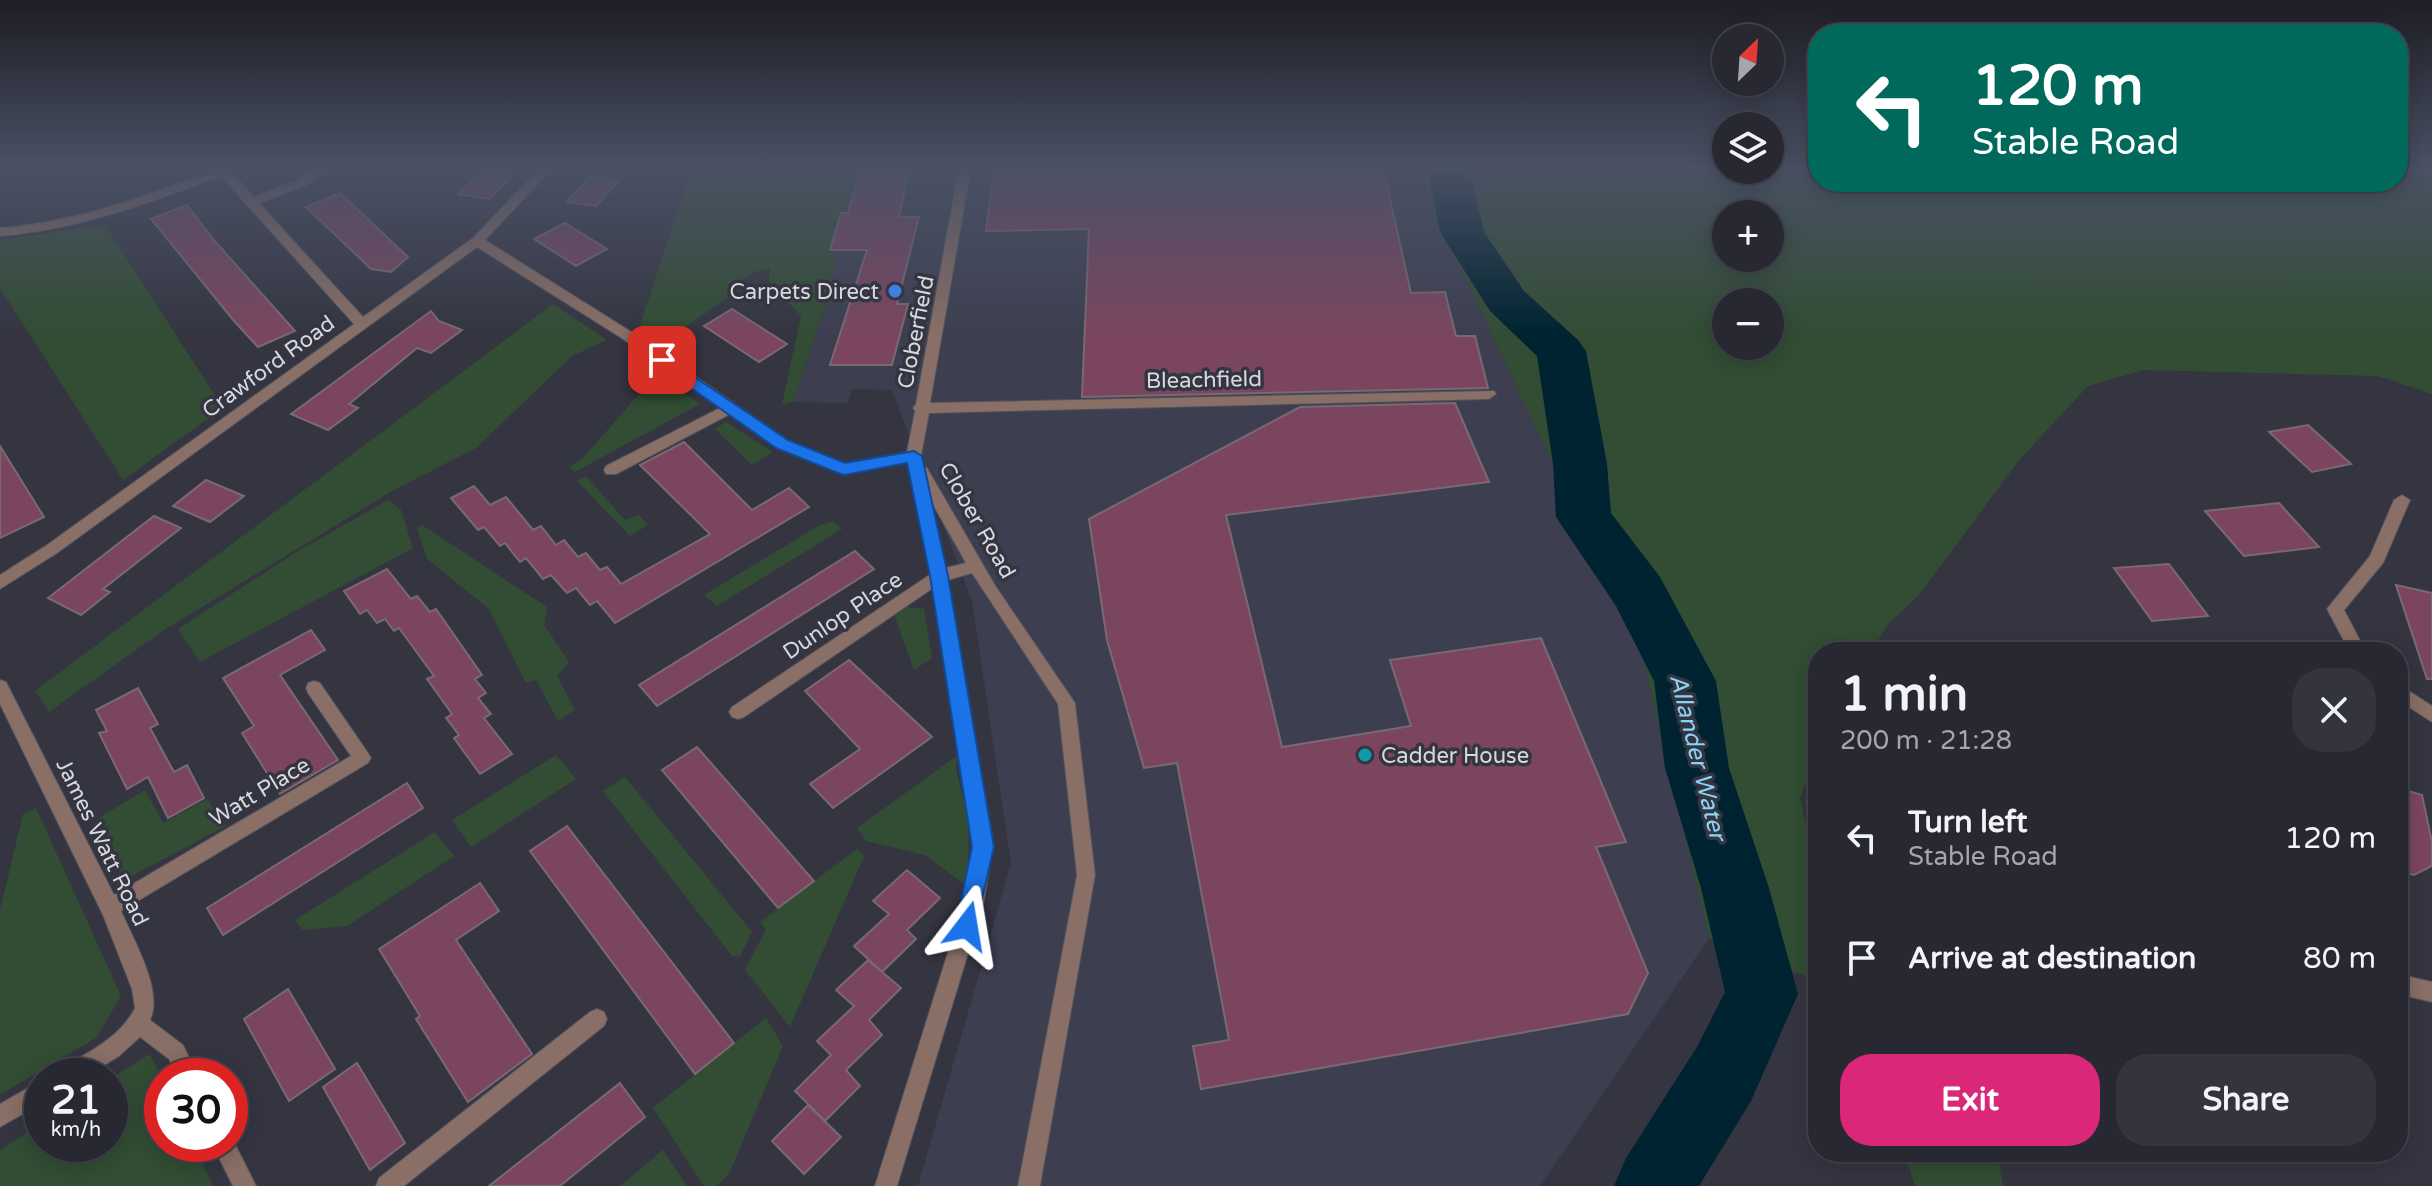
<!DOCTYPE html>
<html lang="en">
<head>
<meta charset="utf-8">
<style>
  :root { --surface:#272831; --page:#33343d; --text:#f1f3f6; --muted:#a4a6ab; --line:#43444d; --accent:#db2777 }
  body { margin:0; font-family:"Varela Round",sans-serif; background:var(--page); color:var(--text); height:100vh; display:flex; flex-direction:column; font-size:30px; white-space:nowrap }
  * { box-sizing:border-box; margin:0 }
  p { font-size:26px; color:var(--muted) }
  .icon { flex:none; width:44px; height:44px; fill:none; stroke:currentColor; stroke-width:2; stroke-linecap:round; stroke-linejoin:round }
  .map { position:relative; flex:1; overflow:hidden }
  .drawer { position:absolute; left:1808px; top:642px; width:600px; height:520px; display:flex; flex-direction:column; background:var(--surface); border-radius:32px; box-shadow:0 4px 20px #0003,0 0 0 2px var(--line) }
  .drawer>* { flex:none }
  .top-card { position:absolute; left:1808px; top:24px; width:600px; height:168px; border-radius:32px; box-shadow:0 4px 20px #0003,0 0 0 2px var(--line); background:#00695c; color:#fff; overflow:hidden }
  .needle { width:52px; rotate:25deg }
  .controls { position:absolute; left:1712px; top:24px; display:grid; gap:16px }
  .controls a { display:grid; place-items:center; width:72px; height:72px; border-radius:50%; background:var(--surface); box-shadow:0 4px 20px #0003,0 0 0 2px var(--line); font-size:40px }
  .speed { position:absolute; left:24px; top:1058px; display:flex; gap:16px; font-size:40px; font-weight:700; text-align:center }
  .speed>* { display:grid; place-content:center; width:104px; height:104px; border-radius:50%; background:var(--surface); box-shadow:0 4px 20px #0003,0 0 0 2px var(--line); line-height:1 }
  .speed small { font-size:20px; font-weight:400 }
  .speed .limit { border:12px solid #d22; background:#fff; color:#111 }
  .pin { position:absolute; display:grid; place-items:center; width:68px; height:68px; color:#fff; margin:-34px; border-radius:16px; box-shadow:0 4px 12px #0006 }
  .me { position:absolute; width:88px; margin:-44px; rotate:14deg; stroke-linejoin:round; filter:drop-shadow(0 0 6px #0008) }
  .turn { display:flex; align-items:center; gap:28px; height:168px; padding:0 32px; font-size:36px }
  .turn .icon { width:104px; height:104px; stroke-width:2.5 }
  .turn b { display:block; font-size:56px; line-height:68px }
  .round { display:grid; place-items:center; flex:none; width:84px; height:84px; border-radius:32px; background:var(--page) }
  .summary { display:flex; align-items:center; justify-content:space-between; height:136px; padding:0 32px }
  h1 { font-size:48px; font-weight:700; line-height:60px }
  .cta { display:flex; gap:16px; margin-top:auto; padding:16px 32px }
  .cta a { flex:1; height:92px; border-radius:32px; background:var(--accent); color:#fff; font-size:32px; font-weight:700; line-height:92px; text-align:center }
  .cta a+a { background:var(--page); color:var(--text) }
  ul { padding:0; list-style:none }
  li { display:flex; align-items:center; gap:24px; height:120px; padding:0 32px }
  li div { flex:1 }
  li b { display:block; font-size:30px }
  li em { font-style:normal }
  .map>svg:first-child { display:block }
</style>
</head>
<body>
<div class="map">
<svg width="2432" height="1186" viewBox="0 0 2432 1186">
  <rect width="100%" height="100%" fill="#343541"/>
  <polygon fill="#3d3f50" points="856,168 1421,168 1436,216 1642,653 1709,938 1540,1186 918,1186 1011,863 972,601 892,390 852,389 848,403 793,402 825,305"/>
  <g fill="#324d34" fill-rule="evenodd">
    <polygon points="692,168 856,168 825,305 793,402 782,405 801,316 769,282 770,268 749,274 730,296 665,341 658,344 638,331"/>
    <path d="M1421,168H1818V182H2398V168L2432,177V394L2378,376L2144,370L2088,386L2020,459L1918,596L1888,624L1871,652H1818V753L1800,798L1818,876V981L1709,938L1642,653L1436,216ZM1726,214H1770V258H1726ZM1726,302H1770V346H1726Z"/>
    <polygon points="105,225 223,408 123,480 0,288 0,240"/>
    <polygon points="553,304 607,340 572,356 476,448 392,491 164,630 49,712 35,691"/>
    <polygon points="656,375 700,404 575,472 569,467 583,458"/>
    <polygon points="726,422 773,452 752,465 715,429"/>
    <polygon points="586,476 625,520 639,515 648,525 630,536 577,481"/>
    <polygon points="388,500 401,510 413,548 200,662 178,629 293,554"/>
    <polygon points="833,522 842,529 717,606 704,595 820,525"/>
    <polygon points="422,525 547,607 544,625 569,662 557,676 575,710 558,721 536,680 526,683 488,608 427,559 417,528"/>
    <polygon points="907,607 924,609 932,658 914,670 894,614"/>
    <polygon points="556,755 576,779 471,847 452,820"/>
    <path d="M958,755C952,771 962,787 965,803C969,831 971,857 964,884L925,855L866,841L857,828Z"/>
    <polygon points="625,777 752,932 740,956 732,956 603,791"/>
    <polygon points="145,790 163,823 207,799 226,826 124,880 97,819"/>
    <polygon points="36,808 121,996 96,1038 0,1095 0,910 23,814"/>
    <polygon points="435,832 454,856 347,926 303,930 295,920"/>
    <polygon points="857,849 864,856 790,1027 745,970 766,929 760,922"/>
    <polygon points="766,1018 783,1046 729,1174 717,1186 704,1186 653,1108"/>
    <polygon points="150,1054 162,1079 162,1144 193,1144 213,1186 0,1186 0,1150 42,1123 42,1144 110,1144 110,1079"/>
    <polygon points="663,1150 687,1186 620,1186"/>
    <polygon points="1904,1152 1997,1152 2003,1186 1915,1186"/>
  </g>
  <g fill="none" stroke-linecap="round" stroke-linejoin="round">
    <polygon fill="#002331" fill-rule="evenodd" points="1427,168 1469,168 1484,232 1524,291 1578,340 1586,351 1607,464 1611,513 1660,577 1716,681 1729,768 1769,888 1798,994 1751,1101 1699,1186 1614,1186 1626,1158 1697,1047 1725,992 1701,888 1665,768 1654,681 1616,606 1556,517 1553,464 1537,356 1490,311 1440,232"/>
  </g>
  <g fill="#7b4560" stroke="#786a70" stroke-width="2">
    <polygon points="860,168 910,168 899,217 919,217 897,304 908,304 892,365 830,365 867,250 830,250 841,213 848,213"/>
    <polygon points="994,168 1383,168 1411,293 1445,292 1456,336 1475,336 1488,388 1082,397 1089,229 986,231"/>
    <polygon points="484,169 515,173 489,199 458,194"/>
    <polygon points="590,177 619,181 596,206 566,202"/>
    <polygon points="340,193 408,257 391,272 371,269 306,207"/>
    <polygon points="187,205 213,239 295,331 258,347 234,321 151,219"/>
    <polygon points="565,223 607,249 576,266 534,239"/>
    <polygon points="732,309 787,344 759,362 704,326"/>
    <polygon points="431,311 439,321 462,330 431,353 417,348 349,404 358,408 328,430 291,414"/>
    <polygon points="1455,403 1489,482 1226,515 1282,747 1411,726 1390,660 1541,638 1626,842 1596,847 1648,973 1628,1014 1201,1089 1193,1046 1229,1040 1177,763 1144,768 1107,640 1089,519 1300,407"/>
    <polygon points="2308,425 2351,464 2312,472 2269,432"/>
    <polygon points="684,442 752,510 789,488 809,507 615,623 597,601 590,605 576,588 567,593 551,575 543,579 526,558 520,562 505,543 500,546 484,527 478,530 451,498 474,486 490,505 506,497 533,530 541,526 556,545 564,540 578,557 586,553 600,570 607,567 621,584 710,534 640,465"/>
    <polygon points="0,446 44,517 0,538"/>
    <polygon points="206,480 244,496 210,522 173,506"/>
    <polygon points="2279,503 2319,547 2244,556 2205,511"/>
    <polygon points="154,516 181,528 103,589 110,592 81,615 48,598"/>
    <polygon points="855,551 874,569 657,706 639,685"/>
    <polygon points="2169,564 2208,616 2152,621 2114,568"/>
    <polygon points="387,569 411,599 417,596 430,612 436,609 482,675 475,679 486,693 478,698 491,714 484,718 512,754 480,774 454,738 459,735 446,718 452,714 427,679 434,676 399,628 394,631 385,619 377,623 367,610 360,614 344,591"/>
    <polygon points="2396,585 2432,593 2432,679 2427,679"/>
    <polygon points="311,630 325,650 280,675 338,760 280,794 242,733 254,726 223,678"/>
    <polygon points="849,660 932,737 833,808 810,784 860,749 805,691"/>
    <polygon points="138,688 158,724 150,728 174,772 187,765 204,798 168,818 148,777 127,789 99,733 107,731 96,710"/>
    <polygon points="697,747 814,881 778,908 662,770"/>
    <polygon points="407,783 423,808 223,935 207,908"/>
    <polygon points="2398,788 2422,795 2432,842 2432,866 2414,875 2398,871"/>
    <polygon points="567,826 734,1043 695,1074 530,851"/>
    <polygon points="907,870 940,898 907,930 916,939 882,972 854,946 889,914 873,901"/>
    <polygon points="480,883 499,911 456,940 532,1054 468,1102 416,1019 420,1016 379,949"/>
    <polygon points="868,960 901,988 869,1020 882,1035 846,1070 860,1086 825,1121 795,1091 831,1055 817,1041 854,1006 836,990"/>
    <polygon points="288,989 335,1069 289,1101 244,1019"/>
    <polygon points="357,1063 405,1143 370,1170 323,1087"/>
    <polygon points="620,1083 645,1117 560,1186 489,1186"/>
    <polygon points="808,1105 841,1137 804,1174 772,1141"/>
  </g>
  <g fill="none" stroke-linecap="round" stroke-linejoin="round">
    <g stroke="#51535e" stroke-width="2">
      <g id="minor">
        <path d="M215,168H228L254,197L295,181L316,168H331L303,187L259,203L363,317L473,238L540,168H553L485,240L630,331L787,440L845,464L907,452L915,411L913,408L916,404L959,168H971L930,403L1494,391L1496,394L1489,399L929,413L921,456L924,467L927,468L996,587L1075,703L1095,875L1040,1186H1018L1077,875L1058,704L972,573L948,580L992,847L984,901L897,1186H875L964,901L974,847L933,588L744,717L738,719L732,717L729,712L732,707L931,574L908,462L844,474L777,448L730,414L616,474H606L604,470L606,466L720,408L620,337L477,247L57,553L0,589V575L47,545L354,324L221,176C149,203 77,230 0,236V228C61,223 119,206 176,184C189,180 207,175 215,168ZM931,501L966,563L945,568Z"/>
        <polygon points="2417,168 2432,168 2432,175"/>
        <polygon points="2402,495 2410,500 2383,563 2344,610 2366,652 2350,652 2327,609 2370,556 2394,500"/>
        <path d="M0,680L6,682L114,895L351,756L308,693L306,688L308,683L314,681L320,683L368,753L371,758L368,763L121,911C133,939 164,991 150,1020L183,1045L198,1076H177L169,1059L140,1037L119,1056L87,1076H57L60,1069C87,1053 120,1038 135,1008L132,989L103,915L0,704Z"/>
        <polygon points="2398,684 2432,706 2432,722 2398,700"/>
        <polygon points="2398,974 2432,982 2432,1002 2398,994"/>
        <polygon points="597,1009 604,1012 607,1019 604,1026 404,1186 376,1186 379,1178 590,1012"/>
        <polygon points="42,1080 42,1103 0,1127 0,1104"/>
        <polygon points="231,1136 256,1186 233,1186 212,1144 230,1144"/>
      </g>
    </g>
    <use href="#minor" fill="#896f66" fill-rule="evenodd"/>
  </g>
  <linearGradient id="sky" x2="0" y2="1"><stop stop-color="#1d1d24"/><stop offset="0.5" stop-color="#4a5165"/><stop offset="1" stop-color="#4a5165" stop-opacity="0"/></linearGradient>
  <rect width="2432" height="334" fill="url(#sky)"/>
  <polygon fill="#1a73e8" stroke="#114b97" stroke-width="2" points="662,355 788,440 845,463 914,451 922,456 948,576 994,847 974,933 967,936 959,933 956,926 972,847 930,576 907,463 844,475 838,473 776,448 657,364 655,360"/>
  <circle fill="#3f7fe0" stroke="#343541" stroke-width="3" cx="895" cy="291" r="8"/>
  <circle fill="#0f9aa8" stroke="#343541" stroke-width="3" cx="1365" cy="755" r="8"/>
  <g text-anchor="middle" stroke-width="7" stroke-linejoin="round" paint-order="stroke">
    <g font-size="22" fill="#d7d9e0" stroke="#343541" text-anchor="end">
      <text x="879" y="299">Carpets Direct</text>
      <text x="1381" y="763" text-anchor="start">Cadder House</text>
    </g>
    <g font-size="22" fill="#d7d9e0" stroke="#343541">
      <text transform="translate(915 332) rotate(-79)" y="8">Cloberfield</text>
      <text transform="translate(268 366) rotate(-36)" y="8">Crawford Road</text>
      <text transform="translate(1204 379) rotate(-1)" y="8">Bleachfield</text>
      <text transform="translate(978 520) rotate(60)" y="8">Clober Road</text>
      <text transform="translate(842 615) rotate(-34)" y="8">Dunlop Place</text>
      <text transform="translate(259 791) rotate(-31)" y="8">Watt Place</text>
      <text transform="translate(103 842) rotate(64)" y="8">James Watt Road</text>
    </g>
    <g font-size="24" font-style="italic" fill="#88d4f6" stroke="#343541">
      <text transform="translate(1698 757) rotate(76)" y="8">Allander Water</text>
    </g>
  </g>
</svg>
<div class="controls">
<a><svg class="needle" viewBox="-14 -14 28 28"><path d="M0-13l5 13h-10z" fill="#e53935"/><path d="M0 13l5-13h-10z" fill="#a4a6ab"/></svg></a>
<a><svg class="icon" aria-label="layers" viewBox="0 0 24 24"><path d="M12 4l9 5-9 5-9-5zM3 14l9 5 9-5"/></svg></a>
<a>+</a>
<a>−</a>
</div>
<div class="speed"><div>21<small>km/h</small></div><div class="limit">30</div></div>
<div class="pin" style="left:662px;top:360px;background:#d93025"><svg class="icon" aria-label="arrive" viewBox="0 0 24 24"><path d="M6 21V4h12l-3 4 3 4H6"/></svg></div>
<svg class="me" style="left:967px;top:926px" viewBox="-20 -20 40 40"><path d="M0-17L14 15 0 8-14 15z" fill="#1a73e8" stroke="#fff" stroke-width="4"/></svg>
<div class="top-card">
<div class="turn"><svg class="icon" aria-label="left" viewBox="0 0 24 24"><path d="M17 20v-9H6M10 6l-5 5 5 5"/></svg><div><b>120 m</b>Stable Road</div></div>
</div>
<section class="drawer">
<div class="summary"><div><h1>1 min</h1><p>200 m · 21:28</p></div><a class="round"><svg class="icon" aria-label="close" viewBox="0 0 24 24"><path d="M6 6l12 12M18 6L6 18"/></svg></a></div>
<ul>
<li><svg class="icon" aria-label="left" viewBox="0 0 24 24"><path d="M17 20v-9H6M10 6l-5 5 5 5"/></svg><div><b>Turn left</b><p>Stable Road</p></div><em>120 m</em></li>
<li><svg class="icon" aria-label="arrive" viewBox="0 0 24 24"><path d="M6 21V4h12l-3 4 3 4H6"/></svg><div><b>Arrive at destination</b></div><em>80 m</em></li>
</ul>
<div class="cta"><a>Exit</a><a>Share</a></div>
</section>
</div>
</body>
</html>
